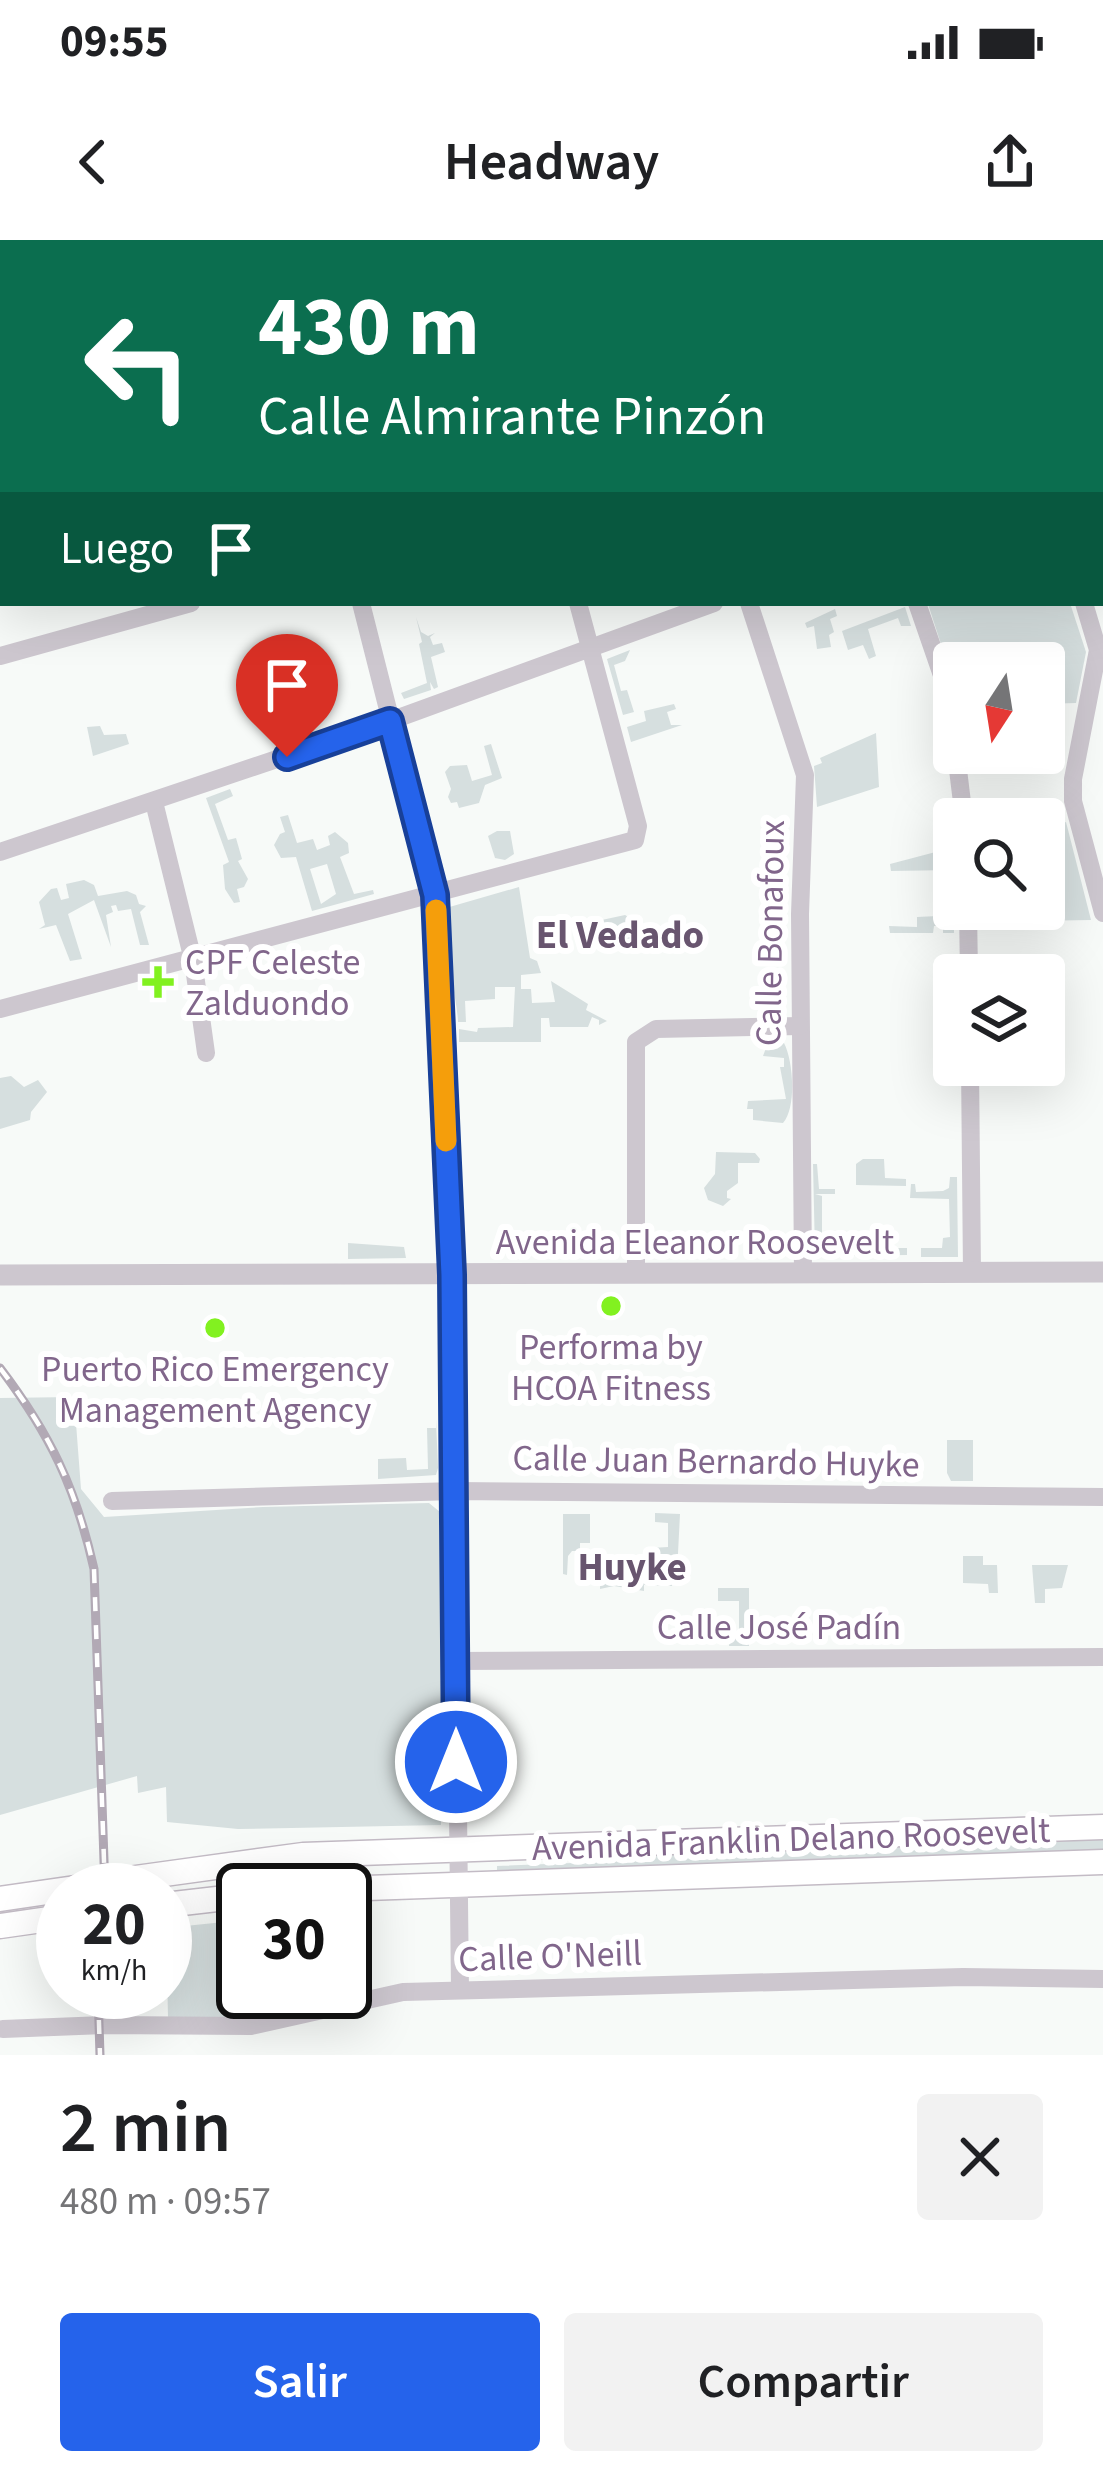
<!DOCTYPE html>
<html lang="es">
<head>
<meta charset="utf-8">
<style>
  :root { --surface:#fff; --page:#f2f2f2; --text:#202124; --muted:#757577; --accent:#2563eb }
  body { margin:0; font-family:"Source Sans 3",sans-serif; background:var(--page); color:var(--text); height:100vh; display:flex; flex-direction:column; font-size:45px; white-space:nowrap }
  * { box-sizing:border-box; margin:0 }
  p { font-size:39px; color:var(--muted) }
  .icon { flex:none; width:66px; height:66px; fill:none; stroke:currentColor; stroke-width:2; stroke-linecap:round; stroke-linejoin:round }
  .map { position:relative; height:1815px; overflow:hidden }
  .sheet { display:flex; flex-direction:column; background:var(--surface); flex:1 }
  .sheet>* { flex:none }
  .hud { position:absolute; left:0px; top:0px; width:1104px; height:366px; box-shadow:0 12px 48px #0002; background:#0b6e4f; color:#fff; overflow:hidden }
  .needle { width:78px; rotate:192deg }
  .buttons { position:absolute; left:933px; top:402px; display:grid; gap:24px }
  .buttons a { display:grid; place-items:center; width:132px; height:132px; border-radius:12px; background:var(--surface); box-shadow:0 12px 48px #0002; font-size:60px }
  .speed { position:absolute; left:36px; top:1623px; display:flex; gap:24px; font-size:60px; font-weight:700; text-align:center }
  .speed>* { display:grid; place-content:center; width:156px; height:156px; border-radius:50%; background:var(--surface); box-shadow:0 12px 48px #0002; line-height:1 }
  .speed small { font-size:30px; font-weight:400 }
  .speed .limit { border:6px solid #111; border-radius:18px; background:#fff; color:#111 }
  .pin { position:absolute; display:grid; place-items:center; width:102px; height:102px; color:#fff; margin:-123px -51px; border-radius:50% 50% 50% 0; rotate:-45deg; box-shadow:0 0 12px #0007 }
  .pin .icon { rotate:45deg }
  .me { position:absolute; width:132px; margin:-66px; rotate:0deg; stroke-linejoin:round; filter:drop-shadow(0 0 9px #0008) }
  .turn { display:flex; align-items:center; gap:42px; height:252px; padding:0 60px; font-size:54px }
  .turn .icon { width:156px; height:156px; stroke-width:2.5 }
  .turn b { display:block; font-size:84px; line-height:102px }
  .then { display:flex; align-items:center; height:114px; padding:0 60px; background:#0003; gap:24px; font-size:45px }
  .round { display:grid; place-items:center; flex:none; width:126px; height:126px; border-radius:12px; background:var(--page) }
  .headline { display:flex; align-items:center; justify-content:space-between; height:204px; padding:0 60px }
  h1 { font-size:72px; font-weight:600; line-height:90px }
  .action { display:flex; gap:24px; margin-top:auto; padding:24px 60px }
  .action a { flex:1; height:138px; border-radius:12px; background:var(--accent); color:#fff; font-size:48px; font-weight:600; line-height:138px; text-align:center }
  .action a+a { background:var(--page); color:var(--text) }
  .status { display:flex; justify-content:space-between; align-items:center; height:84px; padding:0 60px; background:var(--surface); direction:ltr }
  .status svg { height:33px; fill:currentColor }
  header { display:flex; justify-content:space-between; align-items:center; height:156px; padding:0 60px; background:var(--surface); font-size:54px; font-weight:600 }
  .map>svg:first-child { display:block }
</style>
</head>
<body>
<div class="status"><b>09:55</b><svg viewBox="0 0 49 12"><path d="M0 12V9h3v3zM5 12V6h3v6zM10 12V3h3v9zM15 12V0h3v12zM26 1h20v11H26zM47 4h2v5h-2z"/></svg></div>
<header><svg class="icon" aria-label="back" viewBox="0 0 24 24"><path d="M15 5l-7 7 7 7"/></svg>Headway<svg class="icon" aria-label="share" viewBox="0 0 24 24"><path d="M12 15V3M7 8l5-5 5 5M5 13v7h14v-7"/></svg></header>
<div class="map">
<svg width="1103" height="1815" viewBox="0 0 1103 1815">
  <rect width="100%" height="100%" fill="#f7faf8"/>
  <g fill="#d6dfdf" fill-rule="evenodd">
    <polygon points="1070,363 1086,412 1076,463 1044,464 1044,423 954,423 954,444 928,364"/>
    <polygon points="905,367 911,386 901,386 898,378 868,389 876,416 869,419 863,405 848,410 842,391"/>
    <polygon points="835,369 837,376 830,379 834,392 829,395 831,407 817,409 814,386 807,388 805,383"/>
    <polygon points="416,377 421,392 428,396 435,393 430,397 433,405 442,403 445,412 431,417 438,447 434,449 430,442 431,450 404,459 401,453 427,443 419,404 422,402"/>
    <polygon points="630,410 625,421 614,425 621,451 627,450 634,472 623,475 607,419"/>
    <polygon points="674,464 676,469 667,472 671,485 682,485 631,502 627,487 646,481 644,471"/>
    <polygon points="100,486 104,495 126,494 129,504 93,516 87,487"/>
    <polygon points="876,493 879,547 817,567 814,526 822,523 820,518"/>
    <polygon points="491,504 502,538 485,545 479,563 459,568 457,562 451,563 448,557 451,549 445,532 450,526 467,525 472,541 492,535 484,506"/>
    <polygon points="230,549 233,556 215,564 228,600 236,598 242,619 238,621 248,639 244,647 237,649 240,662 234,663 225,649 223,625 229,622 206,558"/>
    <path d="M288,575L297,603L313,599L317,610L330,605L328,596L335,592L348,603L349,613L340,617L354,654L373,650L374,654L312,671L296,617L281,618L274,605L280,594L285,592L280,577ZM327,624L336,654L321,664L310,629Z"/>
    <polygon points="951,581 953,630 891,631 890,624 947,609 940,582"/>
    <polygon points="1066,582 1091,680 979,682 979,669 1044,669 1044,589"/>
    <polygon points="497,591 510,591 514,614 505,620 495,618 488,596"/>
    <polygon points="84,640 94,645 98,656 127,651 136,655 139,664 146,666 140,672 149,705 140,705 131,669 118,671 116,665 111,666 113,672 106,675 111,707 94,660 68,674 82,719 70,721 56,685 39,689 45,685 39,662 51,649 57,648 61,660 69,658 66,644"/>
    <path d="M519,647L530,718L537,721L541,733L521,735V749H531L532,763L555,762L551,741L588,764L586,770L607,781L599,785V780L592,777L588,787H550L549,778H541V802H459V789L477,792L478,788L513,787L515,747H495V759L465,761L466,782H458C457,752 440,707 450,678L444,674L446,668Z"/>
    <polygon points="938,656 954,656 954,693 943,693 943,686 934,686 933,693 890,693 889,686 917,687 917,677 938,676"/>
    <polygon points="625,675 647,688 646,699 601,712 597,681"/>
    <path d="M769,800L784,803C793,820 797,867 783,883L753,880V869H747L748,861L786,859L780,827H784V818L763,816Z"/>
    <polygon points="11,836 24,847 38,840 47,852 31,872 30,880 0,889 0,838"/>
    <polygon points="716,912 755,913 760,919 759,923 738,923 738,943 727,951 727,958 731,959 723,966 708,960 704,948 715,934"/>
    <polygon points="863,919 884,919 885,938 906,939 906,946 856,945 856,924"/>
    <polygon points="813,924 817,924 819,949 835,949 835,954 815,954 822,956 822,1007 835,1009 837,1015 856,1015 857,1009 874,1009 877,999 890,999 890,1008 907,1008 907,1015 819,1016 815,1013"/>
    <polygon points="950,937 957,937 958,1017 921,1017 921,1008 942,1008 943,998 950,997 949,959 910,958 911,944 915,944 916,952 943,951 949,948"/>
    <polygon points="348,1003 404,1007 406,1018 348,1019"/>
    <polygon points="74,1157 81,1249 104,1277 263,1267 429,1263 440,1272 441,1585 238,1589 167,1582 166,1547 138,1553 137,1536 0,1575 0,1158"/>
    <polygon points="436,1179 438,1228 436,1235 378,1239 378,1219 406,1218 407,1230 428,1229 427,1188 436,1188"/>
    <polygon points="947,1200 973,1200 973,1241 951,1241 947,1233"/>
    <polygon points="655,1273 680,1274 677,1333 671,1335 672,1346 644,1345 644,1351 614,1346 600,1349 601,1321 650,1325 651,1308 668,1307 668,1283 655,1282"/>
    <polygon points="563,1274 590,1274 590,1303 580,1303 580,1311 572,1311 568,1316 567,1335 563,1334"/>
    <polygon points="963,1316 983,1316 983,1325 997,1325 998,1353 989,1353 988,1344 963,1343"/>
    <polygon points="1032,1325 1068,1325 1062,1348 1045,1349 1045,1363 1035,1363"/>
    <polygon points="718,1348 749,1348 749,1406 729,1406 730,1394 739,1393 739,1361 718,1361"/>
    <polygon points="1103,1599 1103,1614 497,1633 497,1626 573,1623 668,1612"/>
    <polygon points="243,1680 243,1752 249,1752 249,1778 168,1777 166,1688"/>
  </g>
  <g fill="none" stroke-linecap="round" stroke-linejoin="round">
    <polyline stroke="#dad5dd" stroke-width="24" stroke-dasharray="24 12" stroke-linecap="butt" points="75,1648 121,1640"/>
    <g stroke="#c3bbc5" stroke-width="27">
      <g id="secondary">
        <polyline points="121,1640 303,1615 1103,1587"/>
        <polyline points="309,1650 1103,1622"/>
        <polyline points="0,1659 75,1648"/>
        <polyline points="165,1665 243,1656"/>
        <polyline points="0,1686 63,1677"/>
      </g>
    </g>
    <g stroke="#cdc7cf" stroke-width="18">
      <polyline points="213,0 214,3"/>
      <polyline points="378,0 379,3"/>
      <polyline points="540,0 541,3"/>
      <polyline points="704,0 705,3"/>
      <polyline points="1035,0 1035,3"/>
      <polyline points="7,3 16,0"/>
      <polyline points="797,3 805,0"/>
      <polyline points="1101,19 1103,18"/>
      <polyline points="1101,215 1103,215"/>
      <polyline points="0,235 3,235"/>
      <polyline points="361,363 435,655 452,1035 460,1750"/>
      <polyline points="749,363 805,535 800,674 803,1032"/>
      <polyline points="917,363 945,444 954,502"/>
      <polyline points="1084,363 1098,410 1073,539 1073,561 1103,673"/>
      <polyline points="0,416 191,363"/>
      <polyline points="956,513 964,579"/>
      <polyline points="154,562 193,720 206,813"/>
      <polyline points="0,612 390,481 714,363"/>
      <polyline points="968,669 969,735"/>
      <polyline points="0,769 635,600 638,586 578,363"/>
      <polyline points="970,825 972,1033"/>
      <polyline points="636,1033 636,802 656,789 800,786"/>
      <polyline points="112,1261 455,1251 1103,1257"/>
      <polyline points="455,1421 1103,1417"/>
      <polyline points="3,1789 104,1785 251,1786 403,1752 963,1737 1103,1739"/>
    </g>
    <polyline stroke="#cdc7cf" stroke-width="21" points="0,1035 1103,1032"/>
    <use href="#secondary" stroke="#fff" stroke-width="24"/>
    <g stroke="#b2a9b5" stroke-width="9">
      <g id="rail">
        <path d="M0,1128C50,1194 76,1248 94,1329L105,1650"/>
        <polyline points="98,1752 100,1815"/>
      </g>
    </g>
    <use href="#rail" stroke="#fff" stroke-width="4.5" stroke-dasharray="14" stroke-linecap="butt"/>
  </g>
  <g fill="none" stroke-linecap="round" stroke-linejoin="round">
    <g stroke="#184099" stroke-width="30">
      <polyline id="route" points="287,517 390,481 435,655 452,1035 456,1522"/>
    </g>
    <use href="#route" stroke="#2563eb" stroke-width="21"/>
    <polyline stroke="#f59e0b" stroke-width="21" points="436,670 446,901"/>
  </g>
  <g fill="#82f120" stroke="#fff" stroke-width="4.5">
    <path d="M152 724h12v12h12v12h-12v12h-12v-12h-12v-12h12z"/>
    <circle cx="611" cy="1066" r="12"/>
    <circle cx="215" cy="1088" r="12"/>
  </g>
  <g text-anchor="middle" stroke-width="12" stroke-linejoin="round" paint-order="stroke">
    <g font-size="36" fill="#81668b" stroke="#fff">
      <text transform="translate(769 693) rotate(-89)" y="13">Calle Bonafoux</text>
      <text x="695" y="1014">Avenida Eleanor Roosevelt</text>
      <text transform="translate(716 1220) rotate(1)" y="13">Calle Juan Bernardo Huyke</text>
      <text x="779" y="1399">Calle José Padín</text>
      <text transform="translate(791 1598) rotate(-2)" y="13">Avenida Franklin Delano Roosevelt</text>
      <text transform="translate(550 1715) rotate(-2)" y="13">Calle O'Neill</text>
    </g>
    <g font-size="36" fill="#81668b" stroke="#fff">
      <text x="185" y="734" text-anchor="start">CPF Celeste<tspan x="185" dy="41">Zalduondo</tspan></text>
      <text x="611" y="1119">Performa by<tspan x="611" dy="41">HCOA Fitness</tspan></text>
      <text x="215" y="1141">Puerto Rico Emergency<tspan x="215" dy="41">Management Agency</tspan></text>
    </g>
    <g font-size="39" font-weight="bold" fill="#68556f" stroke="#fff">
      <text x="620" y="708">El Vedado</text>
      <text x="632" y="1340">Huyke</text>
    </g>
  </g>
</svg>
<div class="buttons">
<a><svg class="needle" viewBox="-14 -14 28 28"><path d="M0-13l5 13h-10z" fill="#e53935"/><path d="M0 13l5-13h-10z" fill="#757577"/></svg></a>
<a><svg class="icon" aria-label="search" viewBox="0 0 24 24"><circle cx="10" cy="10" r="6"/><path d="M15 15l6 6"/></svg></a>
<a><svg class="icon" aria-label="layers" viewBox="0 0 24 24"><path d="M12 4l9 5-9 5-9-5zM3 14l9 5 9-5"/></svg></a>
</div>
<div class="speed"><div>20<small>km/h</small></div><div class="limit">30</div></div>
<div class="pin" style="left:287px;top:517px;background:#d93025"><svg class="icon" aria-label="arrive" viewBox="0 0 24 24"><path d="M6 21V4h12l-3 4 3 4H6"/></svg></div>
<svg class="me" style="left:456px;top:1522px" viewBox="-20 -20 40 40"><circle r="17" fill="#2563eb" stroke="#fff" stroke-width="3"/><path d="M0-11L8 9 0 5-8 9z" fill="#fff"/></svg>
<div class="hud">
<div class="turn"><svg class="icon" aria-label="left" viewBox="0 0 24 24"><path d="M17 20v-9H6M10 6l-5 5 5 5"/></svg><div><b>430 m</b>Calle Almirante Pinzón</div></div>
<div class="then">Luego<svg class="icon" aria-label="arrive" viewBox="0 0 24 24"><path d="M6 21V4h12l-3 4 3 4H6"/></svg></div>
</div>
</div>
<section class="sheet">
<div class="headline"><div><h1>2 min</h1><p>480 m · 09:57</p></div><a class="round"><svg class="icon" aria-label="close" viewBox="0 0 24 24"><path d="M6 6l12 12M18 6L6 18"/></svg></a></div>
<div class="action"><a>Salir</a><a>Compartir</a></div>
</section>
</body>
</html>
